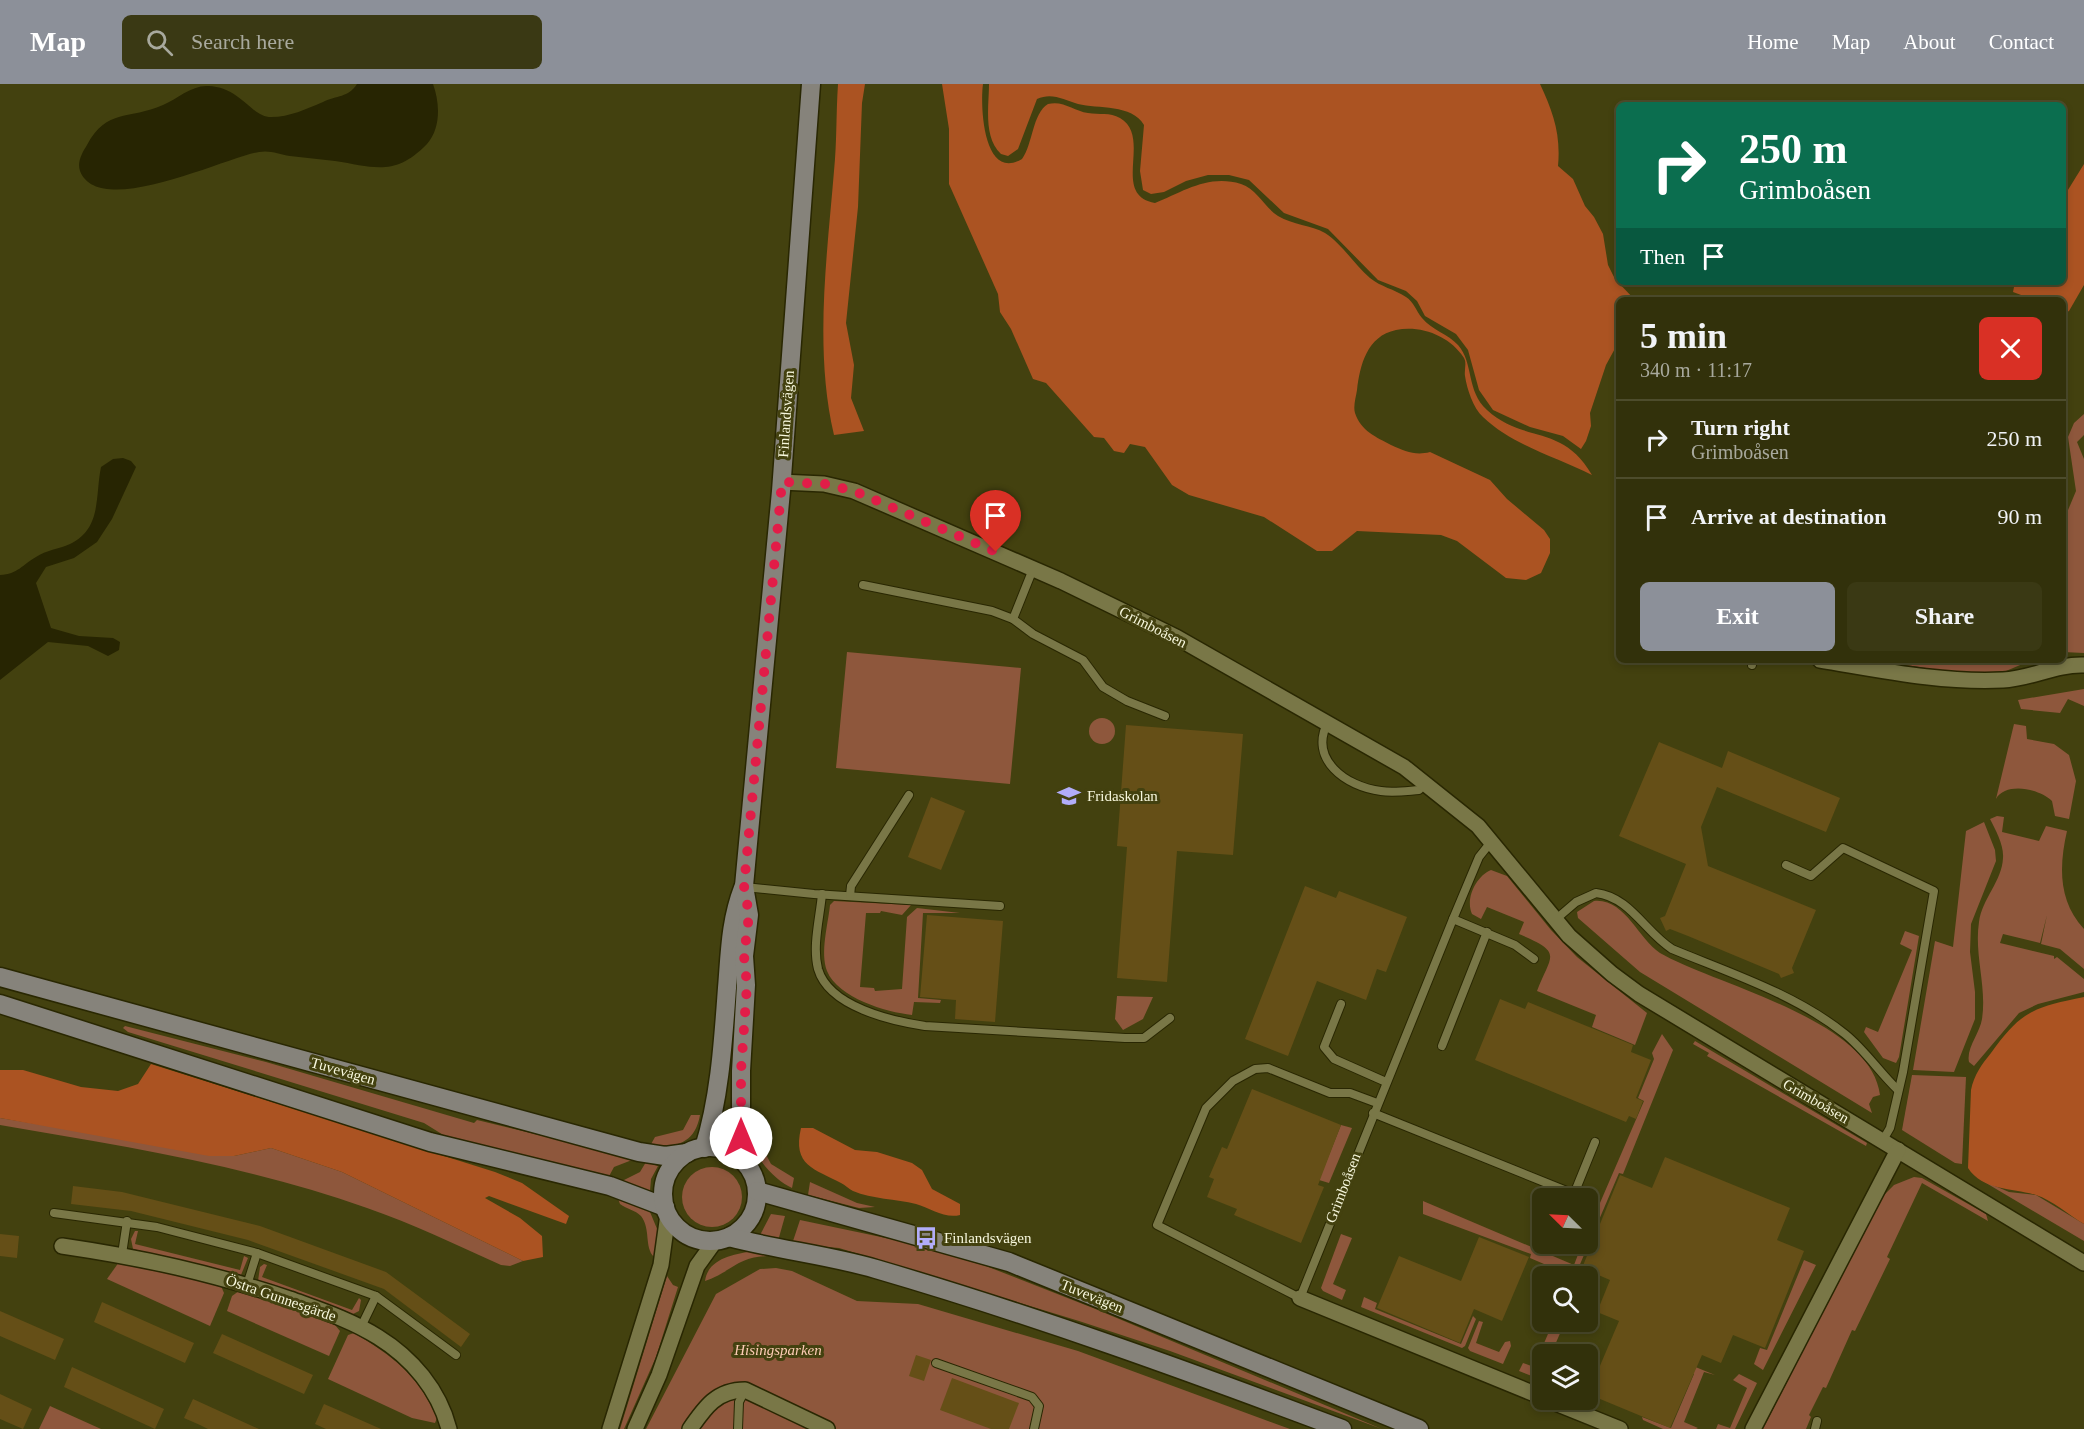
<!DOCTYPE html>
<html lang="en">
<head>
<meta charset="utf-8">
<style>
  :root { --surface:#32310b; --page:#3a3914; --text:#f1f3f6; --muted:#a8a99d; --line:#4d4c2c; --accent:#8c9099 }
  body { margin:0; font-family:"Times New Roman",serif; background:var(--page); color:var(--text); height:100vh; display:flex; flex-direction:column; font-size:22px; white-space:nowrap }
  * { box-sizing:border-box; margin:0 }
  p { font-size:20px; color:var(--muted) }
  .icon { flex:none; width:33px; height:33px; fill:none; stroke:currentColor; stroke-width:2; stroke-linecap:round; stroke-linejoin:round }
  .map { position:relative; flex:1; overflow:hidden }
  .sheet { position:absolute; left:1616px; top:213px; width:450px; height:366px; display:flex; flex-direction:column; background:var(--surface); border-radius:9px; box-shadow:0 3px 9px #0003,0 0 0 2px var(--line) }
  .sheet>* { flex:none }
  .guide { position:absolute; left:1616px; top:18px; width:450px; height:183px; border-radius:9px; box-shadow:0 3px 9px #0003,0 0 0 2px var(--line); background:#0b6e4f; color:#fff; overflow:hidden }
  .needle { width:39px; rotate:294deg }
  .fabs { position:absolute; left:1532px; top:1104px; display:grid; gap:12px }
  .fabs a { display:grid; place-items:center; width:66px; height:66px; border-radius:9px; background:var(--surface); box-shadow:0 3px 9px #0003,0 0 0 2px var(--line); font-size:30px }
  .pin { position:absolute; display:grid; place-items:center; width:51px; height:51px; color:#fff; margin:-62px -26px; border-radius:50% 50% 50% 0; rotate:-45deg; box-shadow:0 0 6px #0007 }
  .pin .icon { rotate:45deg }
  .me { position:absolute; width:66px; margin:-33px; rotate:0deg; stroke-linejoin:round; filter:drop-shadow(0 0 4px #0008) }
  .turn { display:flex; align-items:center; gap:21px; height:126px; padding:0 24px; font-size:27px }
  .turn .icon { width:78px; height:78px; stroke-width:2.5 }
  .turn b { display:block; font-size:42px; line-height:51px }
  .then { display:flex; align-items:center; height:57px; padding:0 24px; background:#0003; gap:12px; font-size:22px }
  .round { display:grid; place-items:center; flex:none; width:63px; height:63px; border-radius:9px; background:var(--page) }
  .overview { display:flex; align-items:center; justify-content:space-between; height:102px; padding:0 24px }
  h1 { font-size:36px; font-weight:800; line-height:45px }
  .primary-button { display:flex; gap:12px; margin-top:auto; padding:12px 24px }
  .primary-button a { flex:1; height:69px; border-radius:9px; background:var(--accent); color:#fff; font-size:24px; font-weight:800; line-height:69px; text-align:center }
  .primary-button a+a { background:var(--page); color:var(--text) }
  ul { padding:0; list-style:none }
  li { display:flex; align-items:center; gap:18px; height:78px; padding:0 24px; border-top:2px solid var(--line) }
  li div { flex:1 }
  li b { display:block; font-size:22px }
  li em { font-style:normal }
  header { display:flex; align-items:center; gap:36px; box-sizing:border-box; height:84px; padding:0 30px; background:var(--accent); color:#fff }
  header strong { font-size:28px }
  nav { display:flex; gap:33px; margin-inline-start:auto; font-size:21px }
  .search { width:420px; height:54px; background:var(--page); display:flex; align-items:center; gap:15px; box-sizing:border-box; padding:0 21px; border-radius:9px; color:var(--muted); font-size:22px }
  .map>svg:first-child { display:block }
</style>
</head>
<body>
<header>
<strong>Map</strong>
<div class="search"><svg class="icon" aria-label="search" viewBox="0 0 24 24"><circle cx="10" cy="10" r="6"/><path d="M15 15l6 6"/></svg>Search here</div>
<nav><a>Home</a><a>Map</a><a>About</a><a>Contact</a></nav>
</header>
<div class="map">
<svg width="2084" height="1345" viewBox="0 0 2084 1345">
  <rect width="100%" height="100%" fill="#43410f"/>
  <g fill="#8e573c">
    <polygon points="2084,330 2084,351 2077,358 2084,375 2084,569 2063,568 2063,531 2068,495 2063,485 2063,438 2076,407 2068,353 2074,339"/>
    <polygon points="847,568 1021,584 1010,700 836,684"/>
    <polygon points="1873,576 2032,576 2006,587 1965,590"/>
    <polygon points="2084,605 2084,622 2068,615 2060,629 2021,625 2018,616"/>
    <circle cx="1102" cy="647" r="13"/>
    <path d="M2014,640L2026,642L2027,655L2054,660L2069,671L2076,697L2069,735L2055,732L2052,717C2039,704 2005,698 1996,715Z"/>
    <path d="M1997,732L2004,733L2002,748L2039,757L2046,742L2067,747C2059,782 2058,817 2084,845V885L2060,865L2041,860L2047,831L2040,859L2003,850L2000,859L2054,872V875L2057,873L2084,895V908L2038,920L2019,929L1974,982L1969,978C1966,964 1980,949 1982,935C1987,902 1974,871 1979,838C1982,815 2002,797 2003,774C2004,761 1996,747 1990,735Z"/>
    <polygon points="1984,738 1995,766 1996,777 1971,840 1970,868 1975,908 1975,935 1954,988 1913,986 1935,857 1953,863 1966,747"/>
    <path d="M1491,786L1507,792L1551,846L1577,873L1647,929L1635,961L1592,943L1596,931L1537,907C1551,870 1564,869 1519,850L1524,838L1487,823L1481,835L1472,830C1465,815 1476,792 1491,786Z"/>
    <path d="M834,817L911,821L902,831L881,827L880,829H866L860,903L874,904L875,907L902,905L907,833L917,824L960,829H923L918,914L941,916L940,919L914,918L912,931C886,928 838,914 827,887C820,868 828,841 830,821Z"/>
    <path d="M1594,817C1625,814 1638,855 1660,869C1715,901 1871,935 1880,1011L1873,1013L1869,1020L1872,1029L1640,888L1578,834L1577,828Z"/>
    <polygon points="1905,847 1919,852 1899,973 1896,979 1883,974 1864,948 1866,943 1878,948 1912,866 1900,860"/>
    <polygon points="1117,912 1153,913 1143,935 1123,946 1115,935"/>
    <polygon points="125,942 266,978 474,1039 477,1036 626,1072 632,1076 614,1083 607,1096 453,1057 424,1039 128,948 123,944"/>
    <polygon points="1662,950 1673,966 1623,1090 1619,1089 1578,1185 1597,1193 1587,1218 1587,1192 1572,1192 1530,1174 1531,1170 1423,1130 1423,1117 1574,1181 1582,1160 1587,1160 1587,1149 1644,1017 1638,1014 1654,975 1652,969"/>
    <polygon points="1695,957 1867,1059 1866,1062 1707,972 1709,969 1693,960"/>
    <polygon points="1912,991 1966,993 1962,1080 1955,1079 1902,1046"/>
    <path d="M691,1031H700C695,1060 675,1064 650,1062L655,1053L683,1046Z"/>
    <path d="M0,1034L234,1072L271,1064L342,1088L523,1177L510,1182L501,1181C457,1161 413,1140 367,1124C250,1082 123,1062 0,1041Z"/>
    <polygon points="1341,1041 1352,1044 1329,1099 1319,1096"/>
    <path d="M751,1042L771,1080L794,1094L792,1104C772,1095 745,1064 751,1042Z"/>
    <polygon points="646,1078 658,1082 651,1095 650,1107 620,1098 640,1088"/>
    <circle cx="712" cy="1113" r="30"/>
    <polygon points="1914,1093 1922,1094 1986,1130 1988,1137 1922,1099 1887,1173 1890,1175 1855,1247 1852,1246 1826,1304 1823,1303 1809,1331 1811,1333 1806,1345 1763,1345 1881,1114 1894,1101"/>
    <polygon points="1981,1096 2009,1108 2036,1111 2084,1140 2084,1157"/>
    <polygon points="810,1098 857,1119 875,1123 859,1124 808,1111"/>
    <path d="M617,1112L650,1128L660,1152L654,1173C644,1163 651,1145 641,1132C635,1126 627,1125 620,1120Z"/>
    <polygon points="771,1130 785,1132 778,1157 758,1155"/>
    <polygon points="800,1136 900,1157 986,1182 1093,1224 1382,1345 1170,1267 1079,1237 839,1164 792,1160"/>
    <polygon points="135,1147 138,1147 135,1160 240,1186 244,1172 248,1174 241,1191 133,1165 131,1155"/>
    <polygon points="1341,1150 1352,1154 1333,1200 1346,1206 1342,1216 1323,1207 1321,1204"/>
    <path d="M754,1167L773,1169L772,1172C736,1172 734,1187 705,1197C708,1174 735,1170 754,1167Z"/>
    <polygon points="1804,1176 1816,1181 1763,1286 1754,1280 1760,1264 1767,1266"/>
    <polygon points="119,1178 221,1202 224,1209 210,1242 107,1195"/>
    <polygon points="264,1180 267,1181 262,1193 352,1226 359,1214 361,1216 359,1227 351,1231 258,1197 260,1183"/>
    <polygon points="776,1184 792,1187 857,1217 918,1220 1078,1267 1290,1345 646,1345 716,1210 760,1185"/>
    <polygon points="667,1192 673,1201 678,1203 656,1273 624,1345 620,1345"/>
    <polygon points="239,1207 274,1217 335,1241 340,1247 329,1272 227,1227 232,1212"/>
    <polygon points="1364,1213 1377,1219 1375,1225 1461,1260 1473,1232 1476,1235 1465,1262 1462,1264 1361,1223"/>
    <polygon points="1479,1237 1483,1238 1476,1259 1499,1268 1505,1258 1510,1257 1511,1262 1503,1280 1470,1267 1468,1264"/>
    <polygon points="1553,1238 1565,1238 1551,1270 1542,1270 1542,1296 1519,1287 1523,1279 1534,1283"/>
    <path d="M354,1249C393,1272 418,1291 437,1334L435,1339L412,1334L328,1295L348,1251Z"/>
    <polygon points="1671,1273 1715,1291 1704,1288 1684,1338 1698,1344 1696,1345 1663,1345 1643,1336 1642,1333 1671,1344 1694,1290 1659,1276"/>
    <polygon points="1739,1290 1757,1299 1735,1345 1716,1345 1718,1340 1730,1344 1747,1304 1733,1296"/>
    <polygon points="50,1322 101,1345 39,1345"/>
  </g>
  <g fill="#ab5322">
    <path d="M838,0H865L862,19L858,123L846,239L854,281L851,314L864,347L834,351C814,265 827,173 834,87C837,58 836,29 838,0Z"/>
    <path d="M942,0H983C980,21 983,98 1022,75C1033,60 1032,30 1048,20C1063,16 1074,27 1088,29C1099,31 1110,28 1120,34C1153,53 1110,111 1155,119C1183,108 1208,90 1241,100C1257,105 1264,123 1278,132C1293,141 1311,141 1325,149C1342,160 1354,180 1370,194C1381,203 1394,205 1406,213C1414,218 1416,227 1422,234C1432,246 1448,250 1458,261C1474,279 1466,307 1487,326C1524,360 1562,339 1592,391C1556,373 1512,361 1483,333C1473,324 1467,305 1465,292C1464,286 1467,279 1464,274C1450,252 1421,241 1396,246C1367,252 1360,281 1357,306C1356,313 1353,322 1355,329C1361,347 1376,353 1391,361C1405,367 1415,372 1430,368L1490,396L1507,415L1544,446L1550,455V469L1541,489L1526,496L1506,494L1457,457L1441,451L1357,447L1332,467H1317L1264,433L1189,411L1172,401L1145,363L1130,360L1124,369L1114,367L1104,354L1094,353L1046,299L1033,295L1011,245L1000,228L998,210L949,100V45Z"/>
    <path d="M989,0H1540C1553,28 1561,50 1558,82L1573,95L1585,122L1594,133L1603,150L1608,181L1615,195L1635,216H1618V259L1606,281L1590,329L1591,342L1586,357L1581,365L1563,352L1530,343L1493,326L1479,306L1468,266L1456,250L1425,232L1417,217L1406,207L1378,196L1328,145L1284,129L1249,96L1229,91H1208L1186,97L1164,108L1151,110L1143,106L1140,87L1144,41C1132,20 1098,25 1078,20C1064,16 1052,8 1037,15L1018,65L1008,72L1001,70C983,53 989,22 989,0Z"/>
    <polygon points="2084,80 2084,201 2069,227 2063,230 2062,216 2035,216 2013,208 2015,198 2062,198 2063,114"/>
    <path d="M2084,913V1140C2069,1131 2052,1116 2036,1111C2014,1104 1983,1107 1968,1084L1971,1006C1974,991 1982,980 1991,969C2021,927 2034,923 2084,913Z"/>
    <polygon points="151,980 495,1088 522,1099 569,1132 566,1140 489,1112 485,1114 520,1134 542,1152 543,1173 523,1177 342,1088 271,1064 234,1072 209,1072 0,1034 0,986 23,986 81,1003 118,1007 138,1000"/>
    <path d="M801,1044H813L855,1066L877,1068L912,1079L922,1086L932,1105L960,1120V1131C945,1135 930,1124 916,1120C896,1115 872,1115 853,1107C849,1105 845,1101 841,1099C815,1085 792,1082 801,1044Z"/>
  </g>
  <g fill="#272502">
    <path d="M357,0H433C440,19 441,44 427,60C395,93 374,83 335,77C320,75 305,74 290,72C279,70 270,66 259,68C226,73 99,136 80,87C77,78 82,69 87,61C107,24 129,36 163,21C177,15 192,1 208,2C241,3 251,33 271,33C290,33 306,25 323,18C337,11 348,14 357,0Z"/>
    <path d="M123,374L131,377L136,383L112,435L97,458L74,474L46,483L36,499L51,544L79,552L113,554L120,558L119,566L108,572L88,562L48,558L0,596V491C18,490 22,481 36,473C46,466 59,465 70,460C102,445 95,412 101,383L113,375Z"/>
  </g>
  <g fill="#654f17">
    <polygon points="1126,641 1243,650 1233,771 1177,767 1167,898 1117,894 1127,763 1117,762"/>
    <polygon points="1659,658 1722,684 1728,667 1840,714 1826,748 1717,703 1701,743 1708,782 1816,826 1792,884 1794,889 1781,894 1779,890 1688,852 1670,845 1666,847 1660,834 1665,832 1686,780 1619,752"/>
    <polygon points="931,713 965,727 941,786 908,773"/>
    <polygon points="1305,802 1336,814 1339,807 1407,833 1386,888 1377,885 1366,916 1317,897 1288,972 1245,955"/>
    <polygon points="927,831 1003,837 995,938 955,935 956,916 920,913"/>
    <polygon points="1500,915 1525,925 1528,918 1633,961 1631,968 1651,976 1636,1014 1643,1017 1636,1035 1629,1032 1626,1038 1475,976"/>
    <polygon points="1252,1005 1341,1041 1318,1101 1324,1103 1301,1159 1234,1131 1237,1125 1207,1113 1214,1095 1209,1093 1222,1063 1227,1065"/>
    <polygon points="1665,1073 1790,1124 1777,1156 1804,1167 1765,1264 1733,1251 1721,1279 1702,1271 1670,1344 1588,1310 1619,1237 1597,1228 1610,1196 1582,1184 1620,1091 1652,1104"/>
    <polygon points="73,1102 122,1108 260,1142 386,1188 470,1250 461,1263 384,1205 248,1156 131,1127 71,1120"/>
    <polygon points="0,1150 19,1152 17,1174 0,1172"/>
    <polygon points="1479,1153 1529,1173 1502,1237 1474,1225 1460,1259 1377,1224 1399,1172 1461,1197"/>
    <polygon points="102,1218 194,1259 185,1279 94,1238"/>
    <polygon points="0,1227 64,1255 55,1276 0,1252"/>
    <polygon points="222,1250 313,1291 304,1310 213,1269"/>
    <polygon points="916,1271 931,1276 924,1297 909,1292"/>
    <polygon points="72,1283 164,1325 155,1345 64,1303"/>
    <polygon points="952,1294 1019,1319 1009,1345 991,1345 940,1326"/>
    <polygon points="0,1310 32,1325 23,1345 0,1335"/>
    <polygon points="193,1315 259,1345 208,1345 200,1341 184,1334"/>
    <polygon points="324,1320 338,1326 381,1345 326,1345 315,1340"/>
  </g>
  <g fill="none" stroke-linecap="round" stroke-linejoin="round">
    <g stroke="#292702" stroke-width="10">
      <g id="lane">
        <polyline points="863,501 992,527 1013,535 1033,550 1083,576 1103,603 1127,617 1165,632"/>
        <polyline points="1013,535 1033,485"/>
        <polyline points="1752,581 1753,576"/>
        <path d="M1328,638C1308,675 1346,703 1381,707C1393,709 1406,707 1419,706L1425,699"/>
        <polyline points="1786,781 1811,792 1843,764 1934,807 1903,988 1890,1044 1883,1056"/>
        <polyline points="745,803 814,810 1000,822"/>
        <path d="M822,810C820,833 812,862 818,885C829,923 892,937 925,942L1125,954H1144L1170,934"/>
        <polyline points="850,812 851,802 909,711"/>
        <polyline points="1453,835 1515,861 1534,875"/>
        <path d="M1555,836L1576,818L1596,809C1630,813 1645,848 1672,865C1730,889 1795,910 1845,950C1865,966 1879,988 1898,1006"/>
        <polyline points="1341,920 1324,963 1334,975 1386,998"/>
        <polyline points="1442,962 1487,848"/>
        <polyline points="1377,1019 1350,1009 1330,1009 1268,984 1255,985 1233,997 1206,1024 1157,1141 1300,1214 1453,835 1479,773 1491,758"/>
        <polyline points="1373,1029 1574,1110 1595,1058"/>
        <polyline points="54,1129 157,1143 257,1169 376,1212 456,1271"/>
        <polyline points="122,1170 127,1137"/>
        <polyline points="247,1201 257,1169"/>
        <polyline points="361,1243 376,1212"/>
        <polyline points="936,1279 1032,1313 1039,1322 1034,1345"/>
        <polyline points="738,1345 739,1318 745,1306"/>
        <polyline points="1815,1345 1817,1337"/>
      </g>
    </g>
    <g stroke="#292702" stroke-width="18">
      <g id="street">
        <polyline points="781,398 824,400 854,407 1061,497 1176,553 1404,683 1478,742 1569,852 1612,890 1639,910 2084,1179"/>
        <path d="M1820,576C1881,586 1941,599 2003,596C2031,595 2055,580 2084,581"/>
        <path d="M62,1162C144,1174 211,1189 290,1215C320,1226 351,1236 378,1253C412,1274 439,1306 449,1345"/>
        <polyline points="1300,1214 1542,1313"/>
        <polyline points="1548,1316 1620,1345"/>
        <polyline points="610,1345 661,1181 668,1130"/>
        <polyline points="635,1345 659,1291 697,1182 715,1157"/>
        <path d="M690,1345C705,1323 717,1306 745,1306L827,1345"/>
        <polyline points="1753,1345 1898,1066"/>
      </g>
    </g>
    <g stroke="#292702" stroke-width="21">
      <g id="secondary">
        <polyline points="0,893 639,1068 665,1072 687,1069"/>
        <polyline points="0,920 430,1058 610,1102 665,1123"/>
        <circle cx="710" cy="1110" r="47"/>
        <path d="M704,1064C720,1012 723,958 727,904C730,868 730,838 743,804"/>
        <polyline points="741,1075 741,987 746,901 744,872 749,831 744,802 781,407 811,0"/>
        <polyline points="757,1107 1009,1178 1419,1345"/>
        <path d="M729,1153C778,1166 828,1171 876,1185C1034,1231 1188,1287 1342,1345"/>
      </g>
    </g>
    <use href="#lane" stroke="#797747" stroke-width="8"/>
    <use href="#street" stroke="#797747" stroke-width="15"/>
    <use href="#secondary" stroke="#86837b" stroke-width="18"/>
  </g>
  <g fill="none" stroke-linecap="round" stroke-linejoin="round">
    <polyline stroke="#e11d48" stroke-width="10" stroke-dasharray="0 18" points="741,1054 741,987 747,901 744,872 749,831 744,802 782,398 825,400 854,407 996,468"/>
  </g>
  <defs>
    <g id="school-bare" transform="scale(1.8)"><path d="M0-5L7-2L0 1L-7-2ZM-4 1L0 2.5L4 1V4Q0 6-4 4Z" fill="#b2adf9" stroke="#43410f" stroke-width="2.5" paint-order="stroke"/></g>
    <g id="bus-bare" transform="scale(1.8)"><path d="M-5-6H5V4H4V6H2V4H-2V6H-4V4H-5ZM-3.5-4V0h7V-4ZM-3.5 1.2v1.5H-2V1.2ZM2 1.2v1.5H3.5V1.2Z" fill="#b2adf9" stroke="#43410f" stroke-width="2.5" paint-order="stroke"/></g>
  </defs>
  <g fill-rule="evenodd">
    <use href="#school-bare" x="1069" y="712"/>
    <use href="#bus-bare" x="926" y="1154"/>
  </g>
  <g text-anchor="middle" stroke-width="6" stroke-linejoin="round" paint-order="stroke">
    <g font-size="15" fill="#f7f7dd" stroke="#43410f">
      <text transform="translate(786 330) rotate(-86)" y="5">Finlandsvägen</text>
      <text transform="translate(1153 543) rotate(27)" y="5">Grimboåsen</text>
      <text transform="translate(343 987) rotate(16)" y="5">Tuvevägen</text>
      <text transform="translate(1816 1017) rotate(30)" y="5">Grimboåsen</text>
      <text transform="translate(1343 1104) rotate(-69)" y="5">Grimboåsen</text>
      <text transform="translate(1092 1212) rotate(22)" y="5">Tuvevägen</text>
      <text transform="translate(281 1214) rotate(19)" y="5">Östra Gunnesgärde</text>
    </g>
    <g font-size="15" fill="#f7f7dd" stroke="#43410f" text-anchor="start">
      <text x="1087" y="717">Fridaskolan</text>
      <text x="944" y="1159">Finlandsvägen</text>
    </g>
    <g font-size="15" font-style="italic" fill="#fdccb5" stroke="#43410f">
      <text x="778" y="1271">Hisingsparken</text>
    </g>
  </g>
</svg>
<div class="fabs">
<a><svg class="needle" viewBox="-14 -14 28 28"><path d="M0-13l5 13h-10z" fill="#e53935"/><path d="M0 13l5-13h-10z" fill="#a8a99d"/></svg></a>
<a><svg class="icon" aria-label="search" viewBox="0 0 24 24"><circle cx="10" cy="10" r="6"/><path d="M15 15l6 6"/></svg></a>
<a><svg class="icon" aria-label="layers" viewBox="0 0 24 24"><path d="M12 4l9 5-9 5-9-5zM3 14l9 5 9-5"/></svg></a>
</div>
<div class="pin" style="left:996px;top:468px;background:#d93025"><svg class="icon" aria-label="arrive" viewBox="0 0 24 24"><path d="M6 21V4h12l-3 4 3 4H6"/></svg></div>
<svg class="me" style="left:741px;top:1054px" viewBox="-20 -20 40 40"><circle r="19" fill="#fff"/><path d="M0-13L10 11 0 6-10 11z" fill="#e11d48"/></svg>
<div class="guide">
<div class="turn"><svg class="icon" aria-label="right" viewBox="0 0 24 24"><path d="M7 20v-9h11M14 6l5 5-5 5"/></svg><div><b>250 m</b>Grimboåsen</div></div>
<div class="then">Then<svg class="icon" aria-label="arrive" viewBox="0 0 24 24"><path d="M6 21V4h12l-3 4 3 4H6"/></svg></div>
</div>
<section class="sheet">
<div class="overview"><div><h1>5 min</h1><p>340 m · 11:17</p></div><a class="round" style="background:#d93025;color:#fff"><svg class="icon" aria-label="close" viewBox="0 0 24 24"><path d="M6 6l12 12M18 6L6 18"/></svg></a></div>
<ul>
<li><svg class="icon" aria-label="right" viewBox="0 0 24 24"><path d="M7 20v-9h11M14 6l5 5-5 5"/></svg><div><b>Turn right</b><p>Grimboåsen</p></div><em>250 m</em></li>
<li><svg class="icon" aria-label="arrive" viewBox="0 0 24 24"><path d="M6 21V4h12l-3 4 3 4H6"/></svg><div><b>Arrive at destination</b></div><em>90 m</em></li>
</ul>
<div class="primary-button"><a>Exit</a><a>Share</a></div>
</section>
</div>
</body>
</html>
